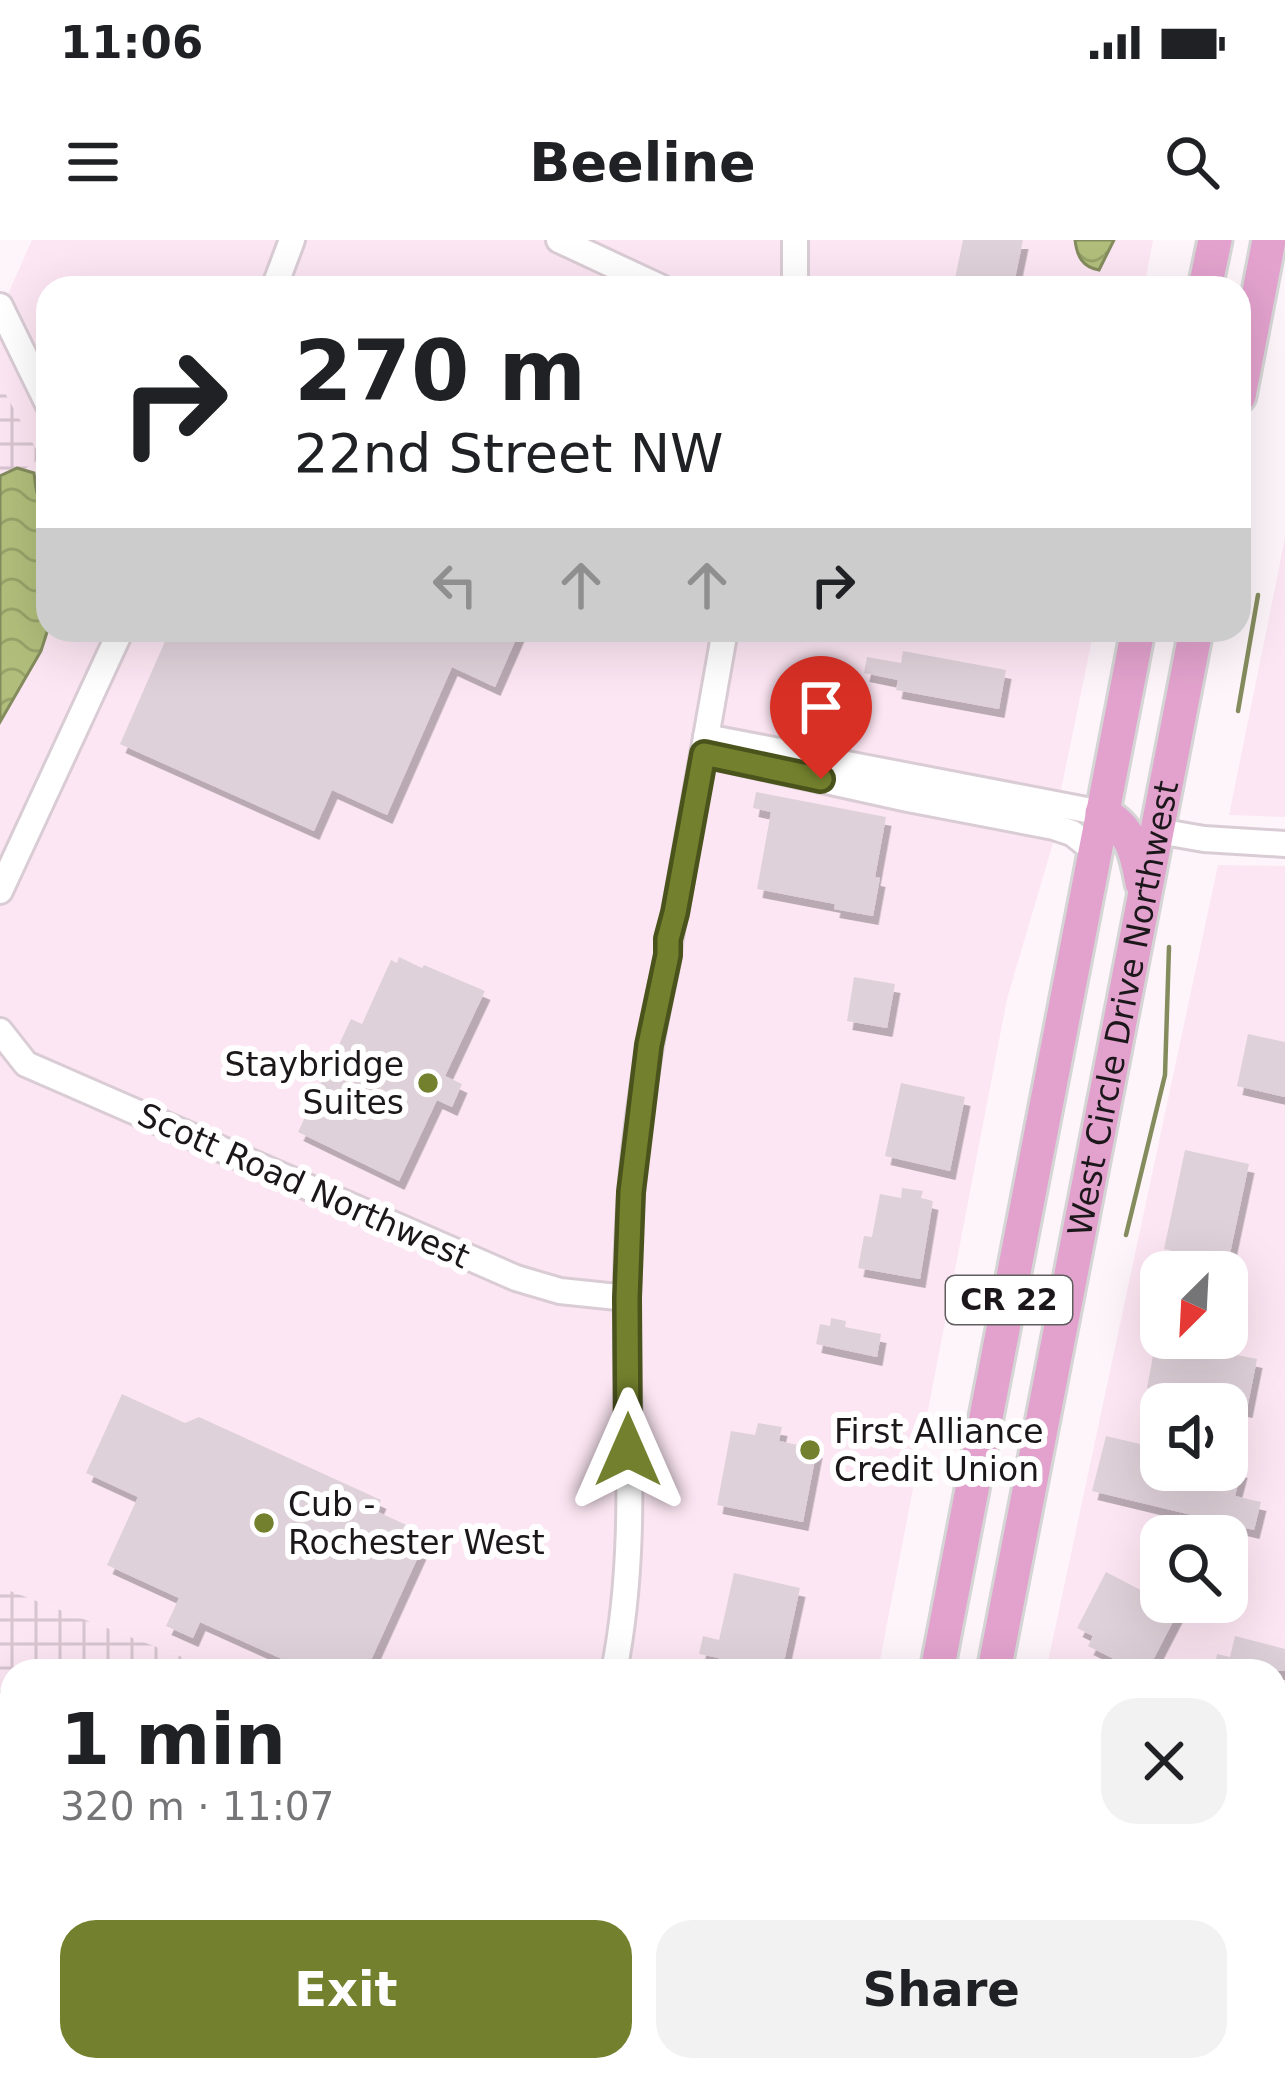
<!DOCTYPE html>
<html lang="en">
<head>
<meta charset="utf-8">
<style>
  :root { --surface:#fff; --page:#f2f2f2; --text:#202124; --muted:#757577; --accent:#73802d }
  body { margin:0; font-family:"DejaVu Sans",sans-serif; background:var(--page); color:var(--text); height:100vh; display:flex; flex-direction:column; font-size:45px; white-space:nowrap }
  * { box-sizing:border-box; margin:0 }
  p { font-size:39px; color:var(--muted) }
  .icon { flex:none; width:66px; height:66px; fill:none; stroke:currentColor; stroke-width:2; stroke-linecap:round; stroke-linejoin:round }
  .map { position:relative; flex:1; overflow:hidden }
  .details { position:absolute; left:0px; top:1419px; width:1287px; height:423px; display:flex; flex-direction:column; background:var(--surface); border-radius:36px 36px 0 0; box-shadow:0 12px 48px #0002 }
  .details>* { flex:none }
  .banner { position:absolute; left:36px; top:36px; width:1215px; height:366px; border-radius:36px; box-shadow:0 12px 48px #0002; background:#fff; color:var(--text); overflow:hidden }
  .needle { width:78px; rotate:204deg }
  .fabs { position:absolute; left:1140px; top:1011px; display:grid; gap:24px }
  .fabs a { display:grid; place-items:center; width:108px; height:108px; border-radius:24px; background:var(--surface); box-shadow:0 12px 48px #0002; font-size:60px }
  .pin { position:absolute; display:grid; place-items:center; width:102px; height:102px; color:#fff; margin:-123px -51px; border-radius:50% 50% 50% 0; rotate:-45deg; box-shadow:0 0 12px #0007 }
  .pin .icon { rotate:45deg }
  .me { position:absolute; width:132px; margin:-66px; rotate:0deg; stroke-linejoin:round; filter:drop-shadow(0 0 9px #0008) }
  .turn { display:flex; align-items:center; gap:42px; height:252px; padding:0 60px; font-size:54px }
  .turn .icon { width:156px; height:156px; stroke-width:2.5 }
  .turn b { display:block; font-size:84px; line-height:102px }
  .lanes { display:flex; align-items:center; height:114px; padding:0 60px; background:#0003; justify-content:center; gap:60px; direction:ltr }
  .lanes .off { opacity:.35 }
  .round { display:grid; place-items:center; flex:none; width:126px; height:126px; border-radius:36px; background:var(--page) }
  .head { display:flex; align-items:center; justify-content:space-between; height:204px; padding:0 60px }
  h1 { font-size:72px; font-weight:700; line-height:90px }
  .button { display:flex; gap:24px; margin-top:auto; padding:24px 60px }
  .button a { flex:1; height:138px; border-radius:36px; background:var(--accent); color:#fff; font-size:48px; font-weight:700; line-height:138px; text-align:center }
  .button a+a { background:var(--page); color:var(--text) }
  .status { display:flex; justify-content:space-between; align-items:center; height:84px; padding:0 60px; background:var(--surface); direction:ltr }
  .status svg { height:33px; fill:currentColor }
  header { display:flex; justify-content:space-between; align-items:center; height:156px; padding:0 60px; background:var(--surface); font-size:54px; font-weight:700 }
  .map>svg:first-child { display:block }
</style>
</head>
<body>
<div class="status"><b>11:06</b><svg viewBox="0 0 49 12"><path d="M0 12V9h3v3zM5 12V6h3v6zM10 12V3h3v9zM15 12V0h3v12zM26 1h20v11H26zM47 4h2v5h-2z"/></svg></div>
<header><svg class="icon" aria-label="menu" viewBox="0 0 24 24"><path d="M4 6h16M4 12h16M4 18h16"/></svg>Beeline<svg class="icon" aria-label="search" viewBox="0 0 24 24"><circle cx="10" cy="10" r="6"/><path d="M15 15l6 6"/></svg></header>
<div class="map">
<svg width="1285" height="1840" viewBox="0 0 1285 1840">
  <defs>
    <pattern id="industrial-grid" width="8" height="8" patternUnits="userSpaceOnUse" patternTransform="scale(3)"><rect width="8" height="8" fill="#fce6f3"/><path d="M0 4h8M4 0v8" fill="none" stroke="#d7c5d0"/></pattern>
    <pattern id="water-waves" width="16" height="10" patternUnits="userSpaceOnUse" patternTransform="scale(3)"><rect width="16" height="10" fill="#b1be7b"/><path d="M0 5q4-4 8 0t8 0" fill="none" stroke="#98a36a"/></pattern>
    <filter id="shadow"><feDropShadow dx="5.5" dy="9" stdDeviation="0" flood-color="#0004"/></filter>
  </defs>
  <rect width="100%" height="100%" fill="#fef5fa"/>
  <g fill="#fce6f3" fill-rule="evenodd">
    <polygon points="32,0 1153,0 1144,48 48,48 48,390 1094,390 1061,550 1056,593 1007,759 878,1431 219,1431 0,1347 0,245 40,217 0,144 0,72"/>
    <polygon points="1285,297 1285,577 1229,575 1277,338"/>
    <path d="M1218,625L1285,626V1840H967L968,1830H1275V1431H1046ZM1161,1032H1227V1098H1161ZM1161,1164H1227V1230H1161ZM1161,1296H1227V1362H1161Z"/>
    <polygon points="548,1830 808,1830 806,1840 547,1840"/>
  </g>
  <g fill="url(#industrial-grid)">
    <polygon points="0,144 41,218 0,245"/>
    <polygon points="0,1347 219,1431 12,1431 12,1775 0,1769"/>
    <polygon points="138,1830 430,1830 426,1840 161,1840"/>
  </g>
  <g fill="url(#water-waves)" stroke="#848c5e" stroke-width="3">
    <path d="M1075,0H1114L1099,30C1082,27 1077,16 1075,0Z"/>
    <path d="M17,228L34,233C36,245 35,262 48,268V389L41,411L0,482V236Z"/>
    <polygon points="402,1830 470,1830 467,1840 397,1840"/>
  </g>
  <g fill="none" stroke-linecap="round" stroke-linejoin="round">
    <g stroke="#848c5e" stroke-width="4.5">
      <polyline points="1238,471 1258,355"/>
      <polyline points="1126,995 1165,835 1169,707"/>
    </g>
  </g>
  <g fill="#dfd1d9" filter="url(#shadow)">
    <polygon points="963,0 1023,0 1013,48 953,48"/>
    <polygon points="170,390 520,390 495,447 452,427 387,575 332,550 314,591 120,504"/>
    <polygon points="903,411 1006,430 999,469 896,450 898,440 864,433 867,417 901,423"/>
    <polygon points="756,552 886,577 875,637 880,638 873,676 834,669 835,664 757,649 771,572 753,568"/>
    <polygon points="399,717 422,728 424,725 485,751 445,836 462,844 452,867 437,860 399,941 298,892 351,779 362,784 391,720 397,723"/>
    <polygon points="854,737 895,744 887,788 847,781"/>
    <polygon points="1248,794 1285,802 1285,857 1237,846"/>
    <polygon points="901,843 965,857 950,931 885,916"/>
    <polygon points="1185,910 1249,924 1228,1023 1164,1009"/>
    <polygon points="902,948 923,951 921,958 933,961 920,1039 858,1028 864,996 872,997 880,954 901,958"/>
    <polygon points="831,1078 846,1081 845,1087 881,1094 877,1117 816,1104 820,1084 830,1086"/>
    <polygon points="1156,1099 1257,1119 1247,1169 1147,1148"/>
    <polygon points="122,1154 185,1183 199,1177 381,1260 376,1271 428,1295 366,1431 309,1431 200,1382 193,1398 166,1386 179,1358 107,1325 138,1257 86,1233"/>
    <polygon points="758,1183 782,1187 779,1201 817,1209 803,1282 717,1265 731,1191 755,1195"/>
    <polygon points="1106,1196 1161,1209 1161,1230 1227,1230 1227,1225 1242,1229 1235,1256 1261,1262 1254,1290 1092,1251"/>
    <polygon points="1106,1332 1179,1370 1150,1426 1136,1419 1130,1431 1113,1431 1118,1421 1088,1406 1093,1396 1077,1388"/>
    <polygon points="734,1333 800,1348 782,1431 716,1431 719,1418 699,1414 703,1396 719,1400"/>
    <polygon points="1235,1396 1285,1409 1285,1431 1214,1431 1217,1414 1230,1417"/>
  </g>
  <g fill="none" stroke-linecap="round" stroke-linejoin="round">
    <g stroke="#daccd4" stroke-width="30">
      <g id="minor">
        <polyline points="559,0 662,48"/>
        <polyline points="795,0 795,48"/>
        <polyline points="274,48 292,0"/>
        <polyline points="0,66 48,164"/>
        <polyline points="706,497 1102,573"/>
        <polyline points="704,514 908,559 1054,587 1072,593 1095,611"/>
        <polyline points="1158,591 1204,599 1285,604"/>
        <polyline points="0,651 121,390"/>
        <polyline points="0,791 26,824 516,1038 560,1051 627,1058"/>
        <path d="M614,1431C639,1308 626,1180 627,1055C627,948 641,840 664,736C669,715 669,694 675,673L725,390"/>
        <polyline points="0,1805 12,1810"/>
        <polyline points="57,1830 80,1840"/>
        <polyline points="1207,1830 1231,1840"/>
        <polyline points="533,1840 535,1830"/>
      </g>
    </g>
    <g stroke="#d6d5d6" stroke-width="39">
      <g id="major">
        <polyline points="1205,48 1215,0"/>
        <polyline points="1239,156 1269,0"/>
        <path d="M1102,573C1131,587 1137,614 1142,643"/>
        <polyline points="937,1431 1138,390"/>
        <path id="s1" d="M994,1431L1196,390"/>
        <polyline points="859,1840 861,1830"/>
        <polyline points="915,1840 917,1830"/>
      </g>
    </g>
    <use href="#minor" stroke="#fff" stroke-width="24"/>
    <use href="#major" stroke="#e2a2cd" stroke-width="33"/>
  </g>
  <g fill="none" stroke-linecap="round" stroke-linejoin="round">
    <g stroke="#4b531d" stroke-width="30">
      <polyline id="route" points="628,1210 627,1058 631,952 649,805 668,715 668,699 675,673 704,514 821,539"/>
    </g>
    <use href="#route" stroke="#73802d" stroke-width="21"/>
  </g>
  <g fill="#73802d" stroke="#fff" stroke-width="4.5">
    <circle cx="428" cy="843" r="12"/>
    <circle cx="810" cy="1210" r="12"/>
    <circle cx="264" cy="1283" r="12"/>
  </g>
  <g text-anchor="middle" stroke-width="12" stroke-linejoin="round" paint-order="stroke">
    <rect fill="#fff" stroke="#605d5f" stroke-width="3" x="946" y="1036" width="126" height="48" rx="9"/>
    <g font-size="30" font-weight="bold" fill="#1c171a">
      <text x="1009" y="1070">CR 22</text>
    </g>
    <g font-size="33" fill="#1c171a" stroke="#fff">
      <text dy="12" stroke="none"><textPath href="#s1" startOffset="675">West Circle Drive Northwest</textPath></text>
      <text transform="translate(304 945) rotate(24)" y="12">Scott Road Northwest</text>
    </g>
    <g font-size="33" fill="#1c171a" stroke="#fff" text-anchor="start">
      <text x="404" y="836" text-anchor="end">Staybridge<tspan x="404" dy="38">Suites</tspan></text>
      <text x="834" y="1203">First Alliance<tspan x="834" dy="38">Credit Union</tspan></text>
      <text x="288" y="1276">Cub -<tspan x="288" dy="38">Rochester West</tspan></text>
    </g>
  </g>
</svg>
<div class="fabs">
<a><svg class="needle" viewBox="-14 -14 28 28"><path d="M0-13l5 13h-10z" fill="#e53935"/><path d="M0 13l5-13h-10z" fill="#757577"/></svg></a>
<a><svg class="icon" aria-label="sound" viewBox="0 0 24 24"><path d="M4 9h4l5-4v14l-5-4H4zM17 9q2 3 0 6"/></svg></a>
<a><svg class="icon" aria-label="search" viewBox="0 0 24 24"><circle cx="10" cy="10" r="6"/><path d="M15 15l6 6"/></svg></a>
</div>
<div class="pin" style="left:821px;top:539px;background:#d93025"><svg class="icon" aria-label="arrive" viewBox="0 0 24 24"><path d="M6 21V4h12l-3 4 3 4H6"/></svg></div>
<svg class="me" style="left:628px;top:1210px" viewBox="-20 -20 40 40"><path d="M0-17L14 15 0 8-14 15z" fill="#73802d" stroke="#fff" stroke-width="4"/></svg>
<div class="banner">
<div class="turn"><svg class="icon" aria-label="right" viewBox="0 0 24 24"><path d="M7 20v-9h11M14 6l5 5-5 5"/></svg><div><b>270 m</b>22nd Street NW</div></div>
<div class="lanes"><svg class="icon off" aria-label="left" viewBox="0 0 24 24"><path d="M17 20v-9H6M10 6l-5 5 5 5"/></svg><svg class="icon off" aria-label="ahead" viewBox="0 0 24 24"><path d="M12 20V5M6 11l6-6 6 6"/></svg><svg class="icon off" aria-label="ahead" viewBox="0 0 24 24"><path d="M12 20V5M6 11l6-6 6 6"/></svg><svg class="icon" aria-label="right" viewBox="0 0 24 24"><path d="M7 20v-9h11M14 6l5 5-5 5"/></svg></div>
</div>
<section class="details">
<div class="head"><div><h1>1 min</h1><p>320 m · 11:07</p></div><a class="round"><svg class="icon" aria-label="close" viewBox="0 0 24 24"><path d="M6 6l12 12M18 6L6 18"/></svg></a></div>
<div class="button"><a>Exit</a><a>Share</a></div>
</section>
</div>
</body>
</html>
